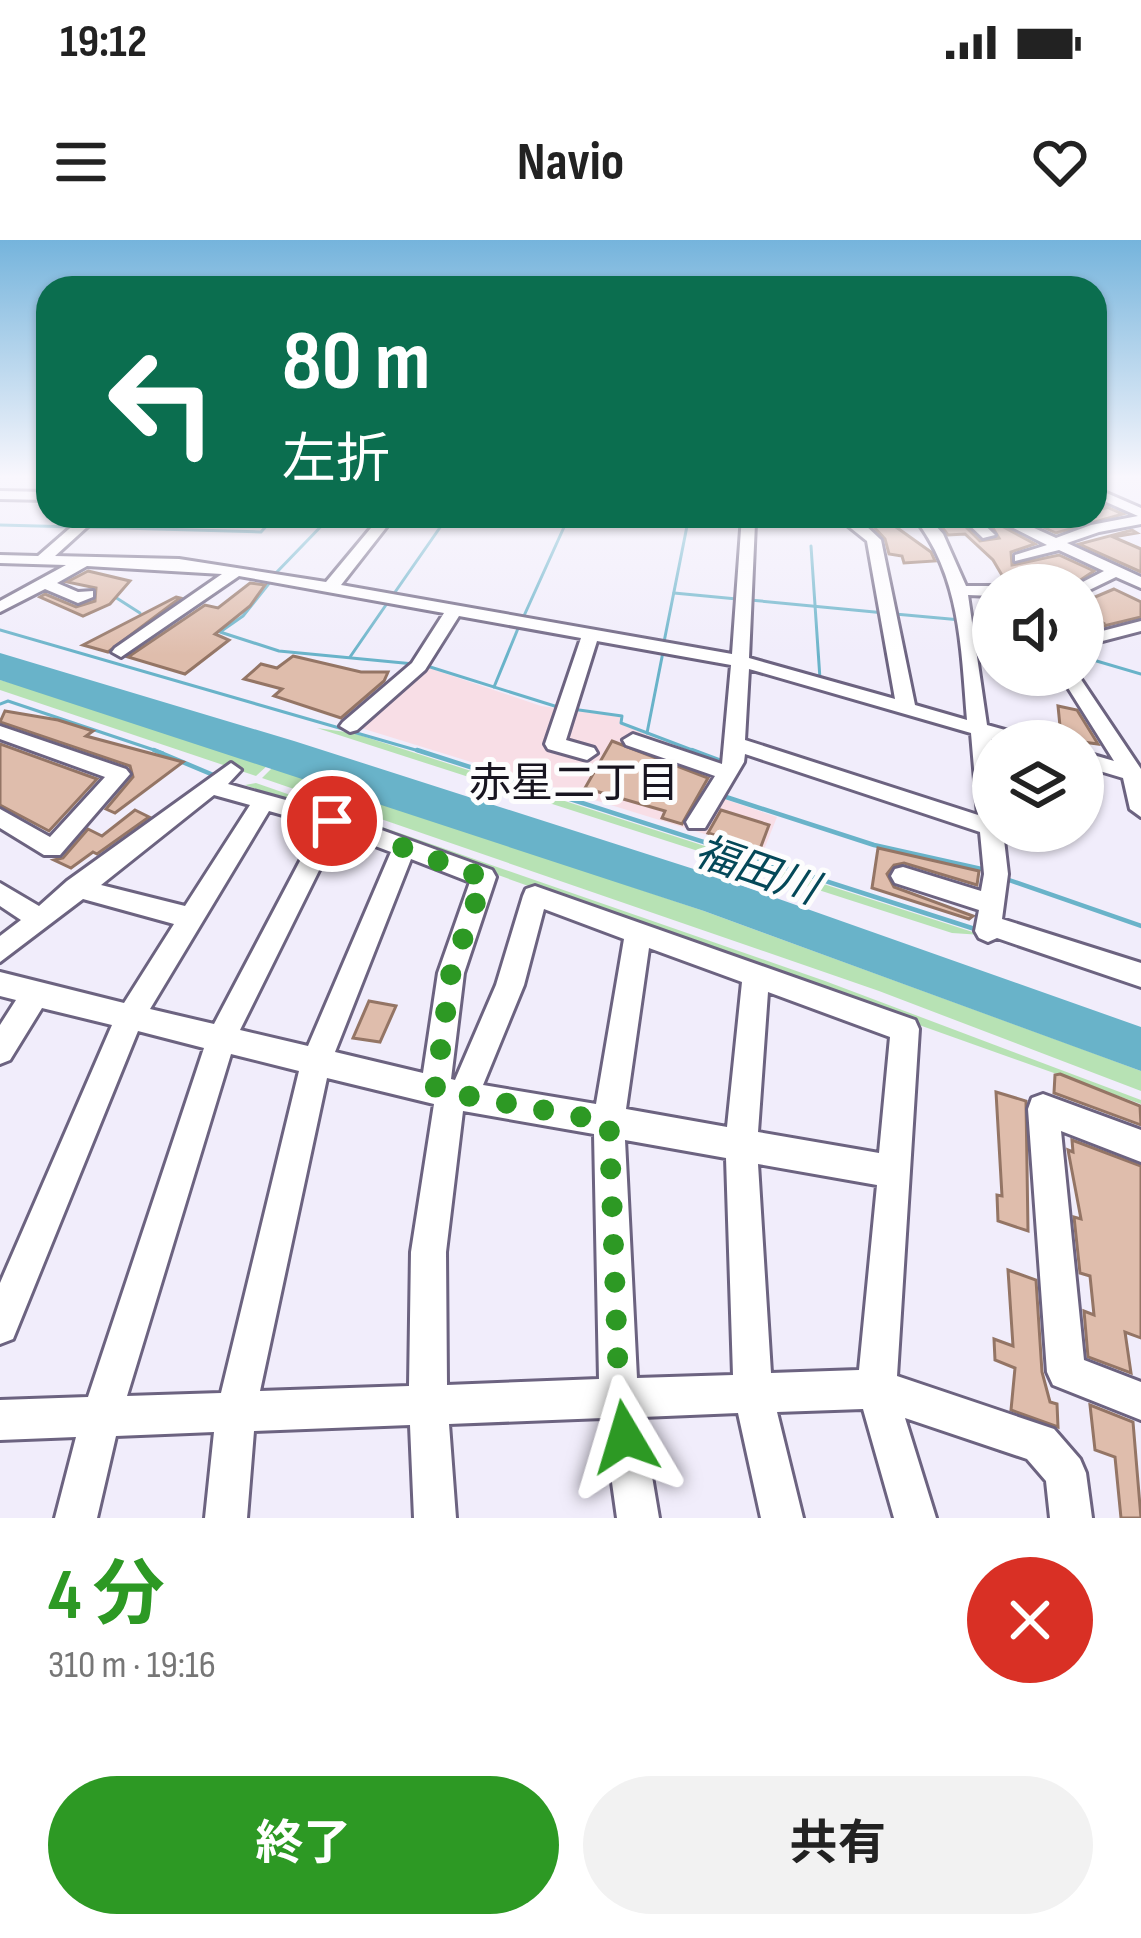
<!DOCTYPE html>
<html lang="ja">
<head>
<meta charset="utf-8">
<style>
  :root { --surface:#fff; --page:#f2f2f2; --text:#222; --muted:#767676; --accent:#2d9924 }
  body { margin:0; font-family:"Sofia Sans Condensed","Noto Sans JP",sans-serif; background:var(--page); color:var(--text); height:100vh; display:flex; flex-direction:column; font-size:45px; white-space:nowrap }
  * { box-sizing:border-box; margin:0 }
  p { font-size:39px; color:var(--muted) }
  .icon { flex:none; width:66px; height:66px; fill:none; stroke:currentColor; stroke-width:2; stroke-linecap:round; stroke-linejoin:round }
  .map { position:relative; height:1278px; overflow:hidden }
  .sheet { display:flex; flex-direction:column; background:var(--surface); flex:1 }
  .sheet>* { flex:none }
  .hud { position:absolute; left:36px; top:36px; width:1071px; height:252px; border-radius:36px; box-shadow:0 3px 9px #0004; background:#0b6e4f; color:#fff; overflow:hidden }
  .fabs { position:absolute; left:972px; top:324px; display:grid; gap:24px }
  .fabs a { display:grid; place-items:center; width:132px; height:132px; border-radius:50%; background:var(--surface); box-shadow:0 3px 9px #0004; font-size:60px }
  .pin { position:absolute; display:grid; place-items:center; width:102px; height:102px; color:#fff; margin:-51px; border:6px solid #fff; border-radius:50%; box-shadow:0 3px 12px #0007 }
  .me { position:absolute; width:132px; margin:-66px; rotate:353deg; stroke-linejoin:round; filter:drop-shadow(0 0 9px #0008) }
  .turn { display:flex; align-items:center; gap:42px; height:252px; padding:0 48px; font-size:54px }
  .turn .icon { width:156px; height:156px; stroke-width:2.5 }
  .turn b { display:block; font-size:84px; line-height:102px }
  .round { display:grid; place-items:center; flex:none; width:126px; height:126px; border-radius:63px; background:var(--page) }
  .head { display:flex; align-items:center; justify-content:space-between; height:204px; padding:0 48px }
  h1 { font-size:72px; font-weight:700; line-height:90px; color:var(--accent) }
  .primary-button { display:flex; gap:24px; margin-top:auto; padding:24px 48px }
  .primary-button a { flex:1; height:138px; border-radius:72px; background:var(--accent); color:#fff; font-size:48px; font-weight:700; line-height:138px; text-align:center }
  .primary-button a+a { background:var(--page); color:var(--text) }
  .status { display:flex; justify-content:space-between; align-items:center; height:84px; padding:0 60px; background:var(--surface); direction:ltr }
  .status svg { height:33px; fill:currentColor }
  header { display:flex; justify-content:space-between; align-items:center; height:156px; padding:0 48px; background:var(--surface); font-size:54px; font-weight:700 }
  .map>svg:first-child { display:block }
</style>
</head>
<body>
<div class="status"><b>19:12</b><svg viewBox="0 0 49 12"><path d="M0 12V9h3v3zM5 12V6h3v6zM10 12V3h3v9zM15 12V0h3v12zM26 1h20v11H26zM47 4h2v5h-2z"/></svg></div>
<header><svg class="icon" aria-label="menu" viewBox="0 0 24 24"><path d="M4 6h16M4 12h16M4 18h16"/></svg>Navio<svg class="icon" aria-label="heart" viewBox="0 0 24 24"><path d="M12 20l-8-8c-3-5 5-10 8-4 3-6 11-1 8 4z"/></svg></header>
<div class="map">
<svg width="1141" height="1278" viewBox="0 0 1141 1278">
  <rect width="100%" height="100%" fill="#f1edfb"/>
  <polygon fill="#f8dee6" points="426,427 541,466 621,477 620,484 736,529 721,558 777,577 763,612 361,488"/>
  <g fill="#b7e2b4">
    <polygon points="0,440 22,446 268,525 256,536 0,450"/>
    <polygon points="317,488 353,493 982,695 952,693"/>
    <polygon points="274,526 704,671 1082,809 1141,831 1141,851 879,751 262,538"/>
    <polygon points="256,543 825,741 1141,860 1141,864 245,545"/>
  </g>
  <polygon fill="#69b3c9" points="0,413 294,501 703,632 1141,787 1141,831 704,671 0,440"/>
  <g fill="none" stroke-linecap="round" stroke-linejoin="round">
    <g stroke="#69b3c9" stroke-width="3">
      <polyline points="0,285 76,287"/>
      <polyline points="86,287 261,292 275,276"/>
      <polyline points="811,306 820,439"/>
      <polyline points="274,335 331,276"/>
      <polyline points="271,341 243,376 220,392 279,411 414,424"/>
      <polyline points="674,353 737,359"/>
      <polyline points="393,355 448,276"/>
      <polyline points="115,357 140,373"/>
      <polyline points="750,360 885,373"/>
      <polyline points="895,374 961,380"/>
      <polyline points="523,378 569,276"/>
      <polyline points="972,384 993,390"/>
      <polyline points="0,390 426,513"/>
      <polyline points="664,402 689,276"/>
      <polyline points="350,417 388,362"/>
      <polyline points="1083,417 1141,434"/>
      <polyline points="427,426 561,468"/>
      <polyline points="494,447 519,386"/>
      <polyline points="0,464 8,461 163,513"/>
      <polyline points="572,469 622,476 621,483 700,513"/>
      <polyline points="647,493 663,412"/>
    </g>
    <g stroke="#69b3c9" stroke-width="4.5">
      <polyline points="154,510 218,537"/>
      <polyline points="417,510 981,691"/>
      <polyline points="692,510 724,522"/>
      <polyline points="723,556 874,605 986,630"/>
      <polyline points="1006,639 1141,686"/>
    </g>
  </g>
  <g fill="#dfbdac" stroke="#947565" stroke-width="3">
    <polygon points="1095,262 1123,274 1056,293 1019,276 1095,276 1095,270 1106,268"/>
    <polygon points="956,277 980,301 999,298 987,278 1035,304 1011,312 1012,325 1059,315 1094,331 1073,345 1017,345 1003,337 993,320 965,294 948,295 938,282"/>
    <polygon points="889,282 931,312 935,321 904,323 902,316 889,314 885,299 873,286"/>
    <polygon points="1132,290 1137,293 1113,297 1141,309 1141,332 1079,304"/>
    <polygon points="88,331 130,341 110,364 83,376 40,357 45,354 76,367 95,361 96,348 67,342"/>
    <polygon points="250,343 265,345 250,366 215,394 229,400 185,434 128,417 205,365 218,368"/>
    <polygon points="1114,349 1141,362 1141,377 1083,391 1103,383 1083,371 1083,362"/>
    <polygon points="176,357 180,358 108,412 83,405"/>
    <polygon points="293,416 361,432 388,432 384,441 341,478 274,456 282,449 244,439 261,424 277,428"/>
    <polygon points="1058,466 1077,470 1098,504 1038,496 1034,483 1060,486"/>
    <polygon points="5,471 58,480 93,491 86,496 183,522 115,573 106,569 133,537 130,526 0,482"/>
    <polygon points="612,501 708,538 682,584 662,578 665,571 585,548"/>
    <polygon points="0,504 97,539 49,591 0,565"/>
    <polygon points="135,570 149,577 97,614 93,612 71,628 54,620 63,618 88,589 102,596"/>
    <polygon points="721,570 769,585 760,609 708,593"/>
    <polygon points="878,608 979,631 977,645 904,623 894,625 887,634 894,647 973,676 969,679 872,648"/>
    <polygon points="369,761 396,766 380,802 353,798"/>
    <polygon points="1060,834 1140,866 1141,885 1054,853 1055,835"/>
    <polygon points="996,852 1026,861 1028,991 998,981 997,955 1002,956"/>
    <polygon points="1072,900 1141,926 1141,1098 1125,1092 1131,1133 1088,1117 1084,1071 1094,1075 1090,1036 1080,1033 1074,977 1081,979 1068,910 1073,912"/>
    <polygon points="1008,1030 1036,1040 1042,1132 1050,1162 1057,1164 1058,1187 1011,1170 1015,1128 995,1120 994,1099 1013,1106"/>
    <polygon points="1090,1165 1133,1182 1141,1278 1121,1278 1115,1217 1095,1210"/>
  </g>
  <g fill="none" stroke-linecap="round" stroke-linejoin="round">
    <g stroke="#6c6380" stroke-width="6">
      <g id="minor">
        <polygon points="1095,248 1141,268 1141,284 1099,292 1067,303 1141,337 1141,348 1116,337 1083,353 1083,345 1077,345 1104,331 1059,310 1015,321 1015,315 1047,305 990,276 1008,276 1056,298 1091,285 1138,276 1095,257"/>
        <polygon points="0,251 48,252 48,260 0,259"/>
        <path d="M84,276H99L55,316L179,319L326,342L381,276H395L341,345L732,414L742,276H895L864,284L881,300L915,465L967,480C961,406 960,334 913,276H927L943,294L966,346H993V356L968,355L987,485L1027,496L1030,501L991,499L993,591H1003L1008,634L1002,679L1141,723V747L997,698L988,702L979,698L975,691L979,670L895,643L891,636L895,629L903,627L981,651L984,634L980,592L745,514L744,522L705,588H689L686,582L715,536L626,505L623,500L633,494L722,524L731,425L597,401L566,500L594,508L597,513L587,520L548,509L545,504L581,398L459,376L425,430L357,490L350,492L340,486L343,482L412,423L444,373L239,336L121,417L112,412L115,408L222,334L87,326L57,343L78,352L93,351V357L78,363L45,349L0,372V361L66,325L0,323V315L38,316ZM755,283L847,285L867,301L895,459L749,418ZM749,429L971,493L978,575L745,500Z"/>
        <polygon points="960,276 975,276 995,295 983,298"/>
        <polygon points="1141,381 1141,391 1083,406 1083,396"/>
        <polygon points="1060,435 1078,435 1141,529 1141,577 1130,569 1123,538 1083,526 1083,512 1114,521"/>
        <polygon points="0,486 126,529 130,534 60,615 44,615 0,588 0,569 50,597 105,537 0,499"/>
        <path d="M231,523L241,530L228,544L340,575L492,630L496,637L464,733L451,839L455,840L496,745L523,656L526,649L535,646L915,780L919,789L897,1136L1054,1189L1080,1219L1086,1233L1092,1278H1050L1046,1241L1027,1219L905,1178L936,1278H894L863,1169L777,1172L803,1278H761L738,1173L642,1177L659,1278H617L603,1178L449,1184L456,1278H414L410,1185L254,1191L247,1278H205L214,1192L116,1196L97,1278H55L76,1197L0,1200V1160L88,1157L204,808L138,791L13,1099L0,1104V1043L112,785L42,768L10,820L0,824V785L16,760L0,756V732L124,763L174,684L83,659L0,722V696L21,680L0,666V643L39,666L67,641ZM214,555L250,565L185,666L101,645ZM269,571L319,585L214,784L150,769ZM338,592L391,612L308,806L240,790ZM411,619L470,642L438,733L423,833L335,812ZM544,669L624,699L596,864L483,845L524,745ZM649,708L742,742L727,887L626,869ZM768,752L890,797L879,913L758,892ZM231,814L299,831L221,1153L127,1156ZM327,838L434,864L411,1012L409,1146L260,1151ZM463,871L594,894L599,1139L447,1145L446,1012ZM625,900L726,918L733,1135L637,1138ZM758,924L877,945L859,1130L771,1133Z"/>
        <polygon points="1043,854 1141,890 1141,922 1061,891 1084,1120 1141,1142 1141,1180 1053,1145 1047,1132 1028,869 1032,858"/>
      </g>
    </g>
    <use href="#minor" fill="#fff" fill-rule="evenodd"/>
  </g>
  <linearGradient id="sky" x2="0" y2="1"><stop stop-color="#75b4dc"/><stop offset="0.57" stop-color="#f9f7fd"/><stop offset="1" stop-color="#f9f7fd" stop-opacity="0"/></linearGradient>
  <rect width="1141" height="415" fill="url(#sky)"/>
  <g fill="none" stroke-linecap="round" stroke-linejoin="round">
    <polyline stroke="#2d9924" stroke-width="21" stroke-dasharray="0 37.8" points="332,581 484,638 451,733 435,850 609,882 619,1156 625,1197"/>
  </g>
  <g text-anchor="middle" stroke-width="10" stroke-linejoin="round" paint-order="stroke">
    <g font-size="42" fill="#181520" stroke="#fdfdfd">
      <text x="574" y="557">赤星二丁目</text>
    </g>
    <g font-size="42" font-style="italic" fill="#044858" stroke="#fdfdfd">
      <text transform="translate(757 629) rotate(19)" y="15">福田川</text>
    </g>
  </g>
</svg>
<div class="fabs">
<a><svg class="icon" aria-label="sound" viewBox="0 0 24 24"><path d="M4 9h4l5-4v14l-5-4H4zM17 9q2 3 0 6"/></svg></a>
<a><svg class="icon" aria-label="layers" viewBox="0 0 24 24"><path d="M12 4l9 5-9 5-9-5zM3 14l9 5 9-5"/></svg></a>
</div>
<div class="pin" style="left:332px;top:581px;background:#d93025"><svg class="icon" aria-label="arrive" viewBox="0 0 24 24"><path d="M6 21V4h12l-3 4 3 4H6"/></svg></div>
<svg class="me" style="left:625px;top:1197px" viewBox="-20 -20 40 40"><path d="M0-17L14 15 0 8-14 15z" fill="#2d9924" stroke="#fff" stroke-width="4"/></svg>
<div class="hud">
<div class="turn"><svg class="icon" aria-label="left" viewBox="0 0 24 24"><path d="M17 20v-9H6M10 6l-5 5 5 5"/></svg><div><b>80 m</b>左折</div></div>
</div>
</div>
<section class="sheet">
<div class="head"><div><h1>4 分</h1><p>310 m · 19:16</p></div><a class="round" style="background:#d93025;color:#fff"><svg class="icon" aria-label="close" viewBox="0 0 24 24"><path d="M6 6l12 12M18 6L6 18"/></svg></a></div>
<div class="primary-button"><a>終了</a><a>共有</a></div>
</section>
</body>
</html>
